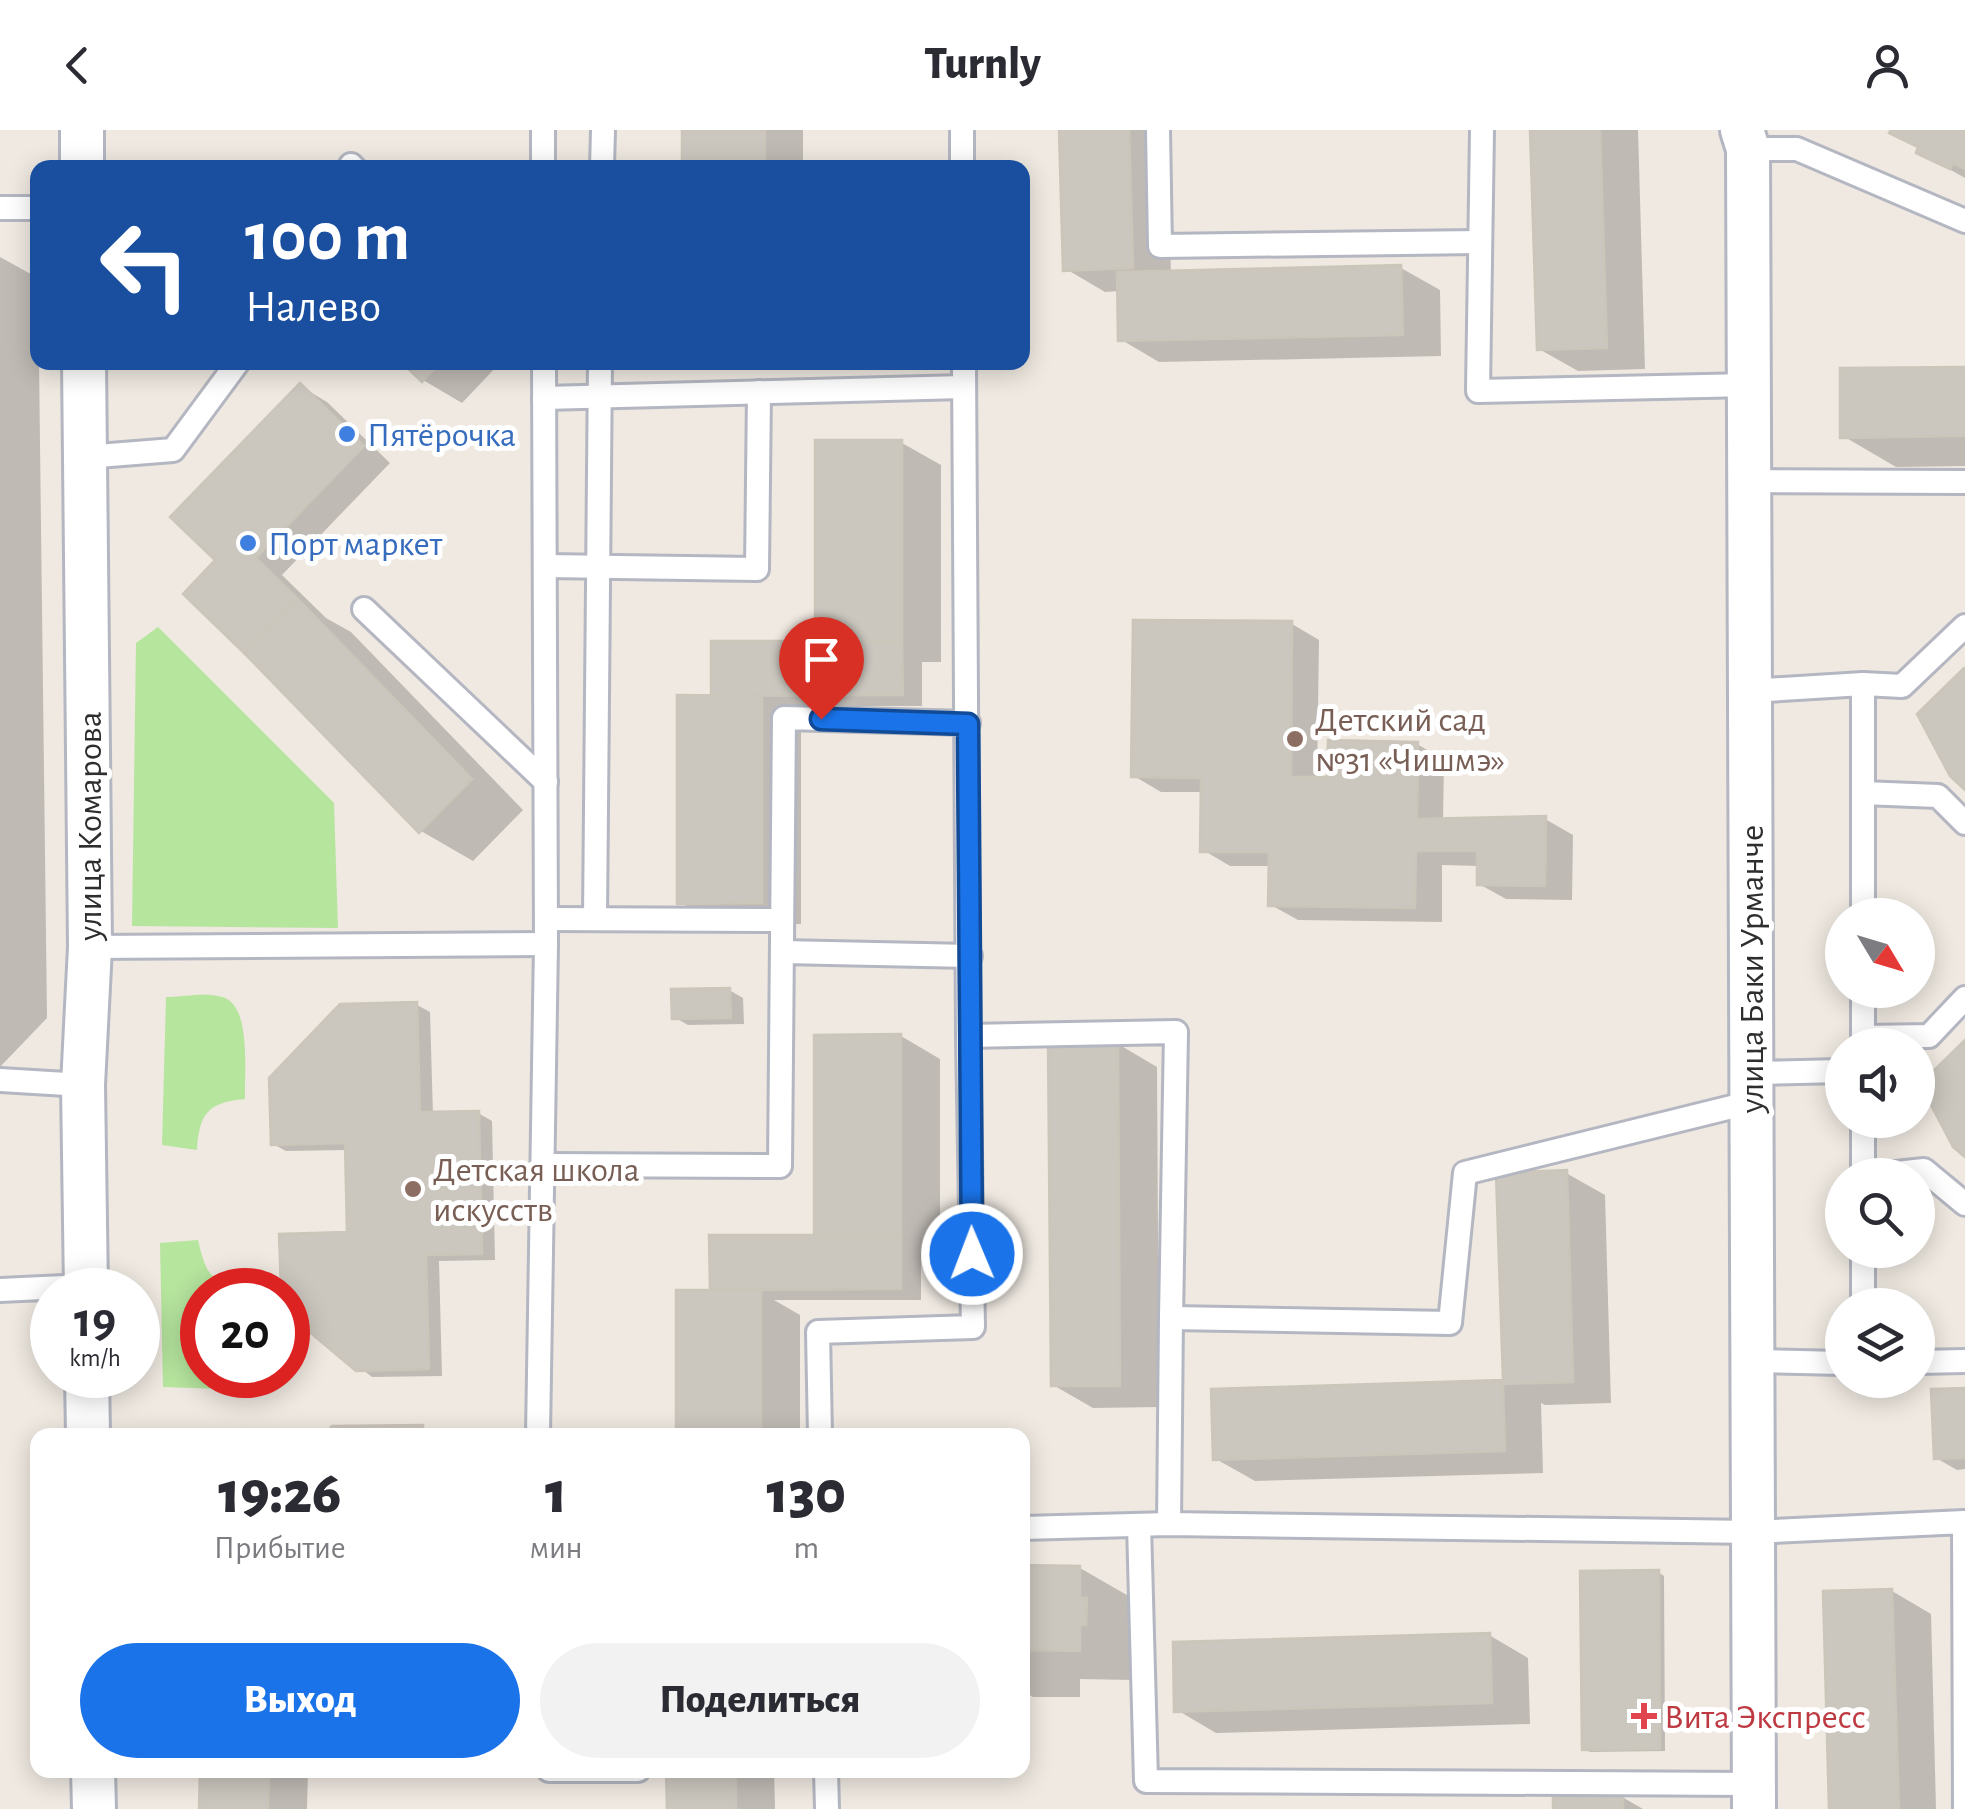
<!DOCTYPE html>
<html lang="ru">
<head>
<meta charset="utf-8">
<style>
  :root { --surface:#fff; --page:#f2f2f3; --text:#2b2b33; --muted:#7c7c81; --accent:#1a73e8 }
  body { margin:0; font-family:"Alegreya Sans",sans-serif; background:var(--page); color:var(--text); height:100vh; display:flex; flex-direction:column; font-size:38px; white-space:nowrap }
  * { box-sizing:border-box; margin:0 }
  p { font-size:32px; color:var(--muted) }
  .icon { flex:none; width:55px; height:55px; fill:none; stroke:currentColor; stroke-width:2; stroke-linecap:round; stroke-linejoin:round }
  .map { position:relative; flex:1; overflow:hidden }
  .drawer { position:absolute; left:30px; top:1298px; width:1000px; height:350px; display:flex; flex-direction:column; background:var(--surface); border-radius:20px; box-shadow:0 5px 25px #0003 }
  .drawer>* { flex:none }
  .guide { position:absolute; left:30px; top:30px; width:1000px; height:210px; border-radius:20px; box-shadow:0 5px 25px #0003; background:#1a4fa0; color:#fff; overflow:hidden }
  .needle { width:65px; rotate:128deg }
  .tools { position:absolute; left:1825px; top:768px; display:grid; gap:20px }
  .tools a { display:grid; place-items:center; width:110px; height:110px; border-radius:50%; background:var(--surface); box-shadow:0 5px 25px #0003; font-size:50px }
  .speed { position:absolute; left:30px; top:1138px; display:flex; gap:20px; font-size:50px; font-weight:700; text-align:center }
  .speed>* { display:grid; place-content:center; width:130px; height:130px; border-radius:50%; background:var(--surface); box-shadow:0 5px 25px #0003; line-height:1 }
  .speed small { font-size:25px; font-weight:400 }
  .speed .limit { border:15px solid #d22; background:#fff; color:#111 }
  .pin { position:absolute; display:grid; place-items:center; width:85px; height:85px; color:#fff; margin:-102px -42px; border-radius:50% 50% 50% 0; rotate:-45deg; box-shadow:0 0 10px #0007 }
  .pin .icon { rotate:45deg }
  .me { position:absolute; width:110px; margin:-55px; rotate:359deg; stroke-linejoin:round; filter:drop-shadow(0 0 8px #0008) }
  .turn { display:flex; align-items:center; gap:35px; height:210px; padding:0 50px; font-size:45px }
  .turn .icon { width:130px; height:130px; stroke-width:2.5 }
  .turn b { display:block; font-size:70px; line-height:85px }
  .eta { display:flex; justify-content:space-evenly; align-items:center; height:170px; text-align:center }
  .eta b { font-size:60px; font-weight:800; line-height:70px }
  .button { display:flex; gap:20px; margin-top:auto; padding:20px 50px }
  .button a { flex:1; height:115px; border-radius:60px; background:var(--accent); color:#fff; font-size:40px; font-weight:800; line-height:115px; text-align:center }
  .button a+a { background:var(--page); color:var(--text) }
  header { display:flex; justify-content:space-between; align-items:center; height:130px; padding:0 50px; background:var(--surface); font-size:45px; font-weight:800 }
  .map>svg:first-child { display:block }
</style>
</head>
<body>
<header><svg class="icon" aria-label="back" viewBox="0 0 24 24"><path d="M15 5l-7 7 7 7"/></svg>Turnly<svg class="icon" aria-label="person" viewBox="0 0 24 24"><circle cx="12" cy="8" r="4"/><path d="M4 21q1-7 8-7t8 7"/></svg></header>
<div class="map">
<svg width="1965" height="1679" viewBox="0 0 1965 1679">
  <rect width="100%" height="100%" fill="#efe9e1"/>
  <g fill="#b6e59e">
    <polygon points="158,497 334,673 338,798 132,796 136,513"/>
    <path d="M166,867C183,867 206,862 222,867C252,874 244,944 245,969C208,972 199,984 197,1020L162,1015Z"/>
    <path d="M198,1110C205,1140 210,1155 244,1160H202V1245H239L222,1259L163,1257L160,1113Z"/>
  </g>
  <g fill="#0003">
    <polygon points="684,0 803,0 803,38 685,38"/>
    <polygon points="1062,0 1167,0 1171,143 1401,138 1440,160 1441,226 1159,232 1120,209 1119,161 1105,162 1066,139"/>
    <polygon points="1533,0 1638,0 1645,239 1578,241 1539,219"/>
    <polygon points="1893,0 1965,0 1965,48 1919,22 1921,19"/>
    <polygon points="0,127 38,148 47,888 0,937"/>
    <polygon points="404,232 501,232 462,273 423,250"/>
    <polygon points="1965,239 1965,336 1896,337 1843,306"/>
    <polygon points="300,256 327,272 390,333 282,445 326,488 351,502 523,680 473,731 421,701 218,430"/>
    <polygon points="902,313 941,335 941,532 922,532 922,576 776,576 801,591 801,794 719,795 680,772 713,568 818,513"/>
    <polygon points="1292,494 1319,510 1317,649 1330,649 1417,614 1444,630 1443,691 1545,689 1573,705 1572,770 1506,769 1479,754 1479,736 1442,735 1442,792 1298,790 1271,775 1271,736 1230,736 1203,720 1203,662 1161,662 1134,646"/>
    <polygon points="729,860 743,868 744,894 688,895 674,887"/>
    <polygon points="417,875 430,882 433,985 478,983 492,991 495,1130 439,1131 442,1246 372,1247 288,1181 288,1160 283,1160 349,1105 347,1020 286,1021 273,1014"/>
    <polygon points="901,906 940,929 940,1126 921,1126 921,1170 774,1170 800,1185 800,1305 678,1305 712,1162 712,1107 816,1107"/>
    <polygon points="1118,914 1157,937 1159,1277 1093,1278 1053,1255"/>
    <polygon points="1566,1043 1605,1065 1611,1273 1545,1275 1541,1273 1543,1343 1255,1351 1216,1329 1505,1254 1499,1045"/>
    <polygon points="1965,1260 1965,1339 1957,1340 1936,1328"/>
    <polygon points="1022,1438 1080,1438 1132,1468 1132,1550 1080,1549 1080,1567 1033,1567 1022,1561"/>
    <polygon points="1658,1442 1664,1446 1665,1621 1590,1622 1584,1619"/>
    <polygon points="1892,1461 1931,1484 1936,1679 1832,1679"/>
    <polygon points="1489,1505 1528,1528 1530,1594 1216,1603 1177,1580"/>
    <polygon points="202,1640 308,1640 307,1679 201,1679"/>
    <polygon points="669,1640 774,1640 775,1679 670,1679"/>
    <polygon points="1622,1667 1643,1679 1556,1679"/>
  </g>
  <g fill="#cbc7bf" stroke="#cbc5ba" stroke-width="2.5">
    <rect x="682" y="0" width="83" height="38"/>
    <polygon points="1059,0 1129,0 1133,138 1063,141"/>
    <polygon points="1530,0 1600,0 1607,218 1537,220"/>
    <polygon points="1891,0 1965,0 1965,39 1953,33 1950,39 1916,23 1918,17 1889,3"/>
    <polygon points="1401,135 1403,205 1118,211 1117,142"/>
    <polygon points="401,232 441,232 422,252"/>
    <polygon points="1965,237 1965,306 1840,308 1840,238"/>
    <polygon points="300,253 364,316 256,428 298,469 245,524 183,464 215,430 170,387"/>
    <rect x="815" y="310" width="87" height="201"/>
    <polygon points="298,469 472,649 419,703 245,524"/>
    <polygon points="1133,490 1292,491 1291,647 1327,647 1328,610 1418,612 1417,689 1546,686 1545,756 1477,755 1477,721 1416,721 1415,778 1268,776 1269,722 1200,722 1201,648 1131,647"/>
    <polygon points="711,511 902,511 903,565 711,566"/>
    <polygon points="1964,538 1965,538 1965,660 1950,646 1917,584"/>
    <polygon points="677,565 762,566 762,773 677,774"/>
    <polygon points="730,858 731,888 672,889 671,859"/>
    <polygon points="417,872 420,982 479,981 482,1124 426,1125 429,1239 356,1241 288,1184 288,1160 281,1160 279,1104 347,1102 345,1013 271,1015 269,948 340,874"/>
    <polygon points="901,904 901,1105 814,1105 814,905"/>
    <polygon points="1965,910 1965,1027 1953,1017 1920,954"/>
    <polygon points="1048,912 1118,912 1120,1256 1051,1256"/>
    <polygon points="1567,1040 1573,1252 1503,1254 1505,1321 1213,1330 1211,1259 1503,1250 1496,1043"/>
    <polygon points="709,1105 901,1105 901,1159 710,1160"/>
    <rect x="676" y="1160" width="85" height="145"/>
    <polygon points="1965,1258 1965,1328 1934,1329 1931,1259"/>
    <polygon points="423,1295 423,1305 325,1305 332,1296"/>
    <polygon points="1022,1435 1080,1436 1080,1468 1087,1468 1086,1495 1080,1495 1080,1521 1028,1520 1028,1538 1022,1538"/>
    <polygon points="1659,1440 1660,1619 1582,1620 1580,1441"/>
    <polygon points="1892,1459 1899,1679 1829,1679 1823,1461"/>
    <polygon points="1490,1503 1492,1573 1174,1582 1173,1512"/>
    <polygon points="200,1640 269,1640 268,1679 199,1679"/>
    <polygon points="666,1640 736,1640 736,1679 667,1679"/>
    <polygon points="1623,1665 1623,1679 1553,1679 1553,1667"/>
  </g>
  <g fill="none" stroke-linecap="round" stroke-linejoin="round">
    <g stroke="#b4b7c1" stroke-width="28">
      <g id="lane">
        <polyline points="543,0 543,38"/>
        <polyline points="962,0 962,38"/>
        <polyline points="1158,0 1160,116 1480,112"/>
        <polyline points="1482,0 1478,261 1749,255"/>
        <polyline points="1748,19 1797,19 1965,91"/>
        <polyline points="351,35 354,38"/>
        <polyline points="602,38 603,0"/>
        <polyline points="0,78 38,78"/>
        <polyline points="544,268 964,257"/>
        <polyline points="85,327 173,320 238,232"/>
        <polyline points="1749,351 1965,352"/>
        <polyline points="545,436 757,439 759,262"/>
        <polyline points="364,479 546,652"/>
        <polyline points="1863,554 1902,556 1965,496"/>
        <polyline points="1750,561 1863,554 1863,785"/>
        <polyline points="1863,663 1938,666 1965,693"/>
        <polyline points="546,789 782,790"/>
        <polyline points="595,789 600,232"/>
        <polyline points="90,817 546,814"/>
        <polyline points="782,822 970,826"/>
        <polyline points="1863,860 1863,915"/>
        <polyline points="968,906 1176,902 1171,1188"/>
        <polyline points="1863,907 1929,906 1965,868"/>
        <polyline points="1752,943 1842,941"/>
        <polyline points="0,950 83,955"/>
        <polyline points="543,1035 780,1036 784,588 968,593"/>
        <polyline points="1863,1045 1863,990"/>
        <polyline points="1878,1045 1924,1040 1965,1074"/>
        <polyline points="1863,1120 1863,1175"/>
        <polyline points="0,1160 86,1156"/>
        <polyline points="1753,1231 1842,1233"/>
        <polyline points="1918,1232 1965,1231"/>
        <polyline points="538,1305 546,814 544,232"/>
        <polyline points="820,1305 818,1202 973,1197 968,906 964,232"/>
        <polyline points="1169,1394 1171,1188 1450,1193 1465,1043 1752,972"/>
        <polyline points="1139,1395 1146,1651 1754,1654"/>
        <polyline points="1022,1398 1169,1394 1753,1402 1964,1392 1965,1679"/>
        <polyline points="549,1640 638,1640"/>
        <polyline points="826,1640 827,1679"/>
      </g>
    </g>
    <g stroke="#b4b7c1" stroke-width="48">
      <g id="street">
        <polyline points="1742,0 1748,19 1754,1679"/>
        <polyline points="82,38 82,0"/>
        <polyline points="84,232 90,817 83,955 86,1160"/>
        <polyline points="87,1245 88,1305"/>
        <polyline points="93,1640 94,1679"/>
      </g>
    </g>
    <use href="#lane" stroke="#fff" stroke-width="22"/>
    <use href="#street" stroke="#fff" stroke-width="42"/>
  </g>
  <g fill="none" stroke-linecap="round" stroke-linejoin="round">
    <g stroke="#114b97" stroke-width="25">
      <polyline id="route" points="821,589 968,594 972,1124"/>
    </g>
    <use href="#route" stroke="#1a73e8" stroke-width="18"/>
  </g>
  <g fill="#3f7fe0" stroke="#fff" stroke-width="4">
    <circle cx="347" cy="304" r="10"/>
    <circle cx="248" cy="413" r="10"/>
  </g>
  <g fill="#8d6e63" stroke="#fff" stroke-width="4">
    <circle cx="1295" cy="609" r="10"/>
    <circle cx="413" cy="1059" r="10"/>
  </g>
  <path fill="#e0444e" stroke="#fff" stroke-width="4" d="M1639 1571h10v10h10v10h-10v10h-10v-10h-10v-10h10z"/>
  <g text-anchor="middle" stroke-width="10" stroke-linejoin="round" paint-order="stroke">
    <g font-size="35" fill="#366cbe" stroke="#fff" text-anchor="start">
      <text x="367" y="316">Пятёрочка</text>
      <text x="268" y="425">Порт маркет</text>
    </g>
    <g font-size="35" fill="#785e54" stroke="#fff" text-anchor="start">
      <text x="1315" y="601">Детский сад<tspan x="1315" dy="40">№31 «Чишмэ»</tspan></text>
      <text x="433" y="1051">Детская школа<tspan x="433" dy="40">искусств</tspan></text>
    </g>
    <g font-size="35" fill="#2e2e2e" stroke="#fff">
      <text transform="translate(89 696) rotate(-90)" y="12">улица Комарова</text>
      <text transform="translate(1751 839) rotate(-90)" y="12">улица Баки Урманче</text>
    </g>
    <g font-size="35" fill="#be3a42" stroke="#fff" text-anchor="start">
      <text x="1664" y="1598">Вита Экспресс</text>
    </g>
  </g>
</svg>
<div class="tools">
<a><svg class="needle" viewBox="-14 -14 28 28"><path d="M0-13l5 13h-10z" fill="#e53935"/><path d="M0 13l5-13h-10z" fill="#7c7c81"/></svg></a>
<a><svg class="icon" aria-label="sound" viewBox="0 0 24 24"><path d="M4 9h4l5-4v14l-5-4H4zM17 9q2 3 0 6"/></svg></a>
<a><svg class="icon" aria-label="search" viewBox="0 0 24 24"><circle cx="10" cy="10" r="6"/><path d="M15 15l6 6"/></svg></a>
<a><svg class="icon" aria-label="layers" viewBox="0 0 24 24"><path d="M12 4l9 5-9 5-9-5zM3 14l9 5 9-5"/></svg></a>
</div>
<div class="speed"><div>19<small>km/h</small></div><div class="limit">20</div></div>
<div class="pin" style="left:821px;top:589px;background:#d93025"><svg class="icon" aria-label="arrive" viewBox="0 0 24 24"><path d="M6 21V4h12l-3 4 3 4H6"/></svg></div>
<svg class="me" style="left:972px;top:1124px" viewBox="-20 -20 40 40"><circle r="17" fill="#1a73e8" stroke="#fff" stroke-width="3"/><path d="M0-11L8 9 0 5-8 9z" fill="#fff"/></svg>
<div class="guide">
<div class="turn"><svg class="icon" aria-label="left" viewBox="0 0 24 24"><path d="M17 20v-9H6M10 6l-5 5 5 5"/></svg><div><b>100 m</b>Налево</div></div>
</div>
<section class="drawer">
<div class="eta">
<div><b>19:26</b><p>Прибытие</p></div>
<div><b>1</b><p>мин</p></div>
<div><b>130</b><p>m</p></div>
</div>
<div class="button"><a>Выход</a><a>Поделиться</a></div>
</section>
</div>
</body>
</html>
